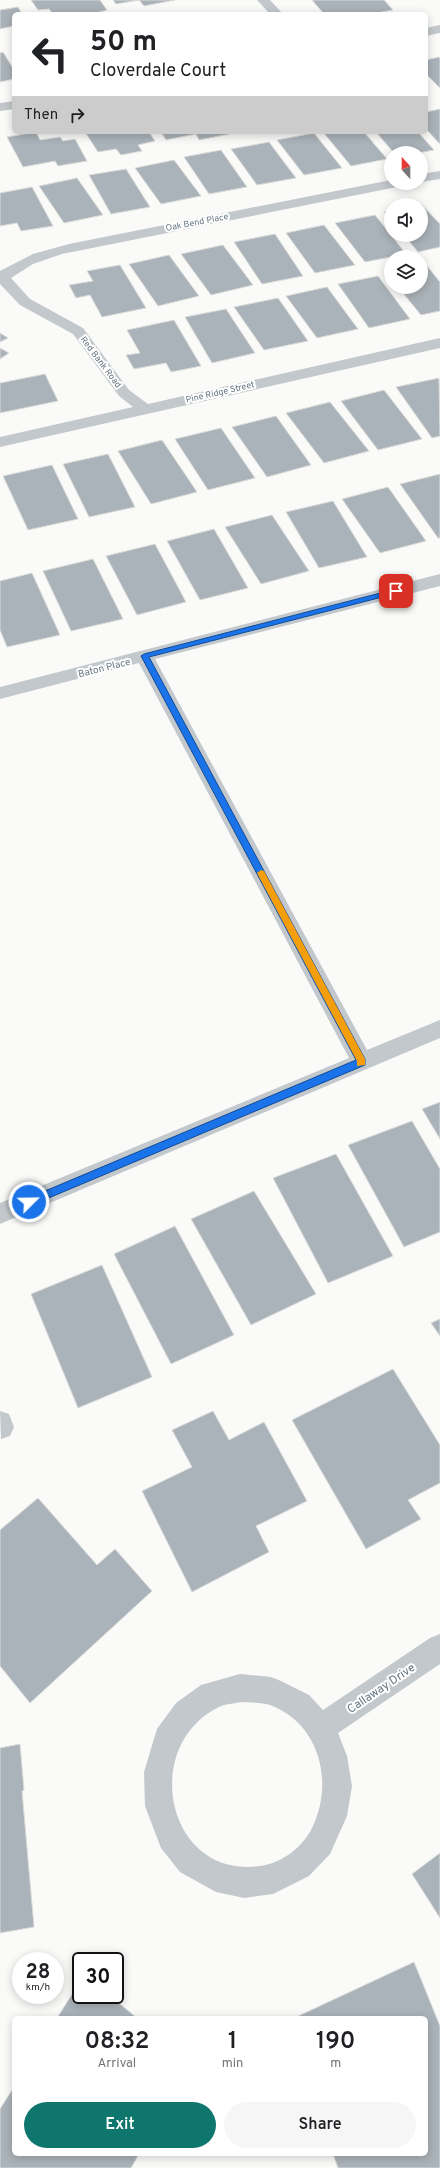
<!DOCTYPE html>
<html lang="en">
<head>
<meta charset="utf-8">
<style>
  :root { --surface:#fff; --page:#f6f6f6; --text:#202124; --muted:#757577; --accent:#0f766e }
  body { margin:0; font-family:Overpass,sans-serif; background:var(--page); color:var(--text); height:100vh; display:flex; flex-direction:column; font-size:15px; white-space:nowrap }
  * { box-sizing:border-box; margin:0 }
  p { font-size:13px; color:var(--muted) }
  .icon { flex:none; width:22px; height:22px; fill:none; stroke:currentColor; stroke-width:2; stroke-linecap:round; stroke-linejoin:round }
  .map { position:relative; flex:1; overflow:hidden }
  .drawer { position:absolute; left:12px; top:2016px; width:416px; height:140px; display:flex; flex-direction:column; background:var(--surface); border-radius:6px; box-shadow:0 2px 10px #0003 }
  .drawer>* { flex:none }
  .guide { position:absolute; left:12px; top:12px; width:416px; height:122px; border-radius:6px; box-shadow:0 2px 10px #0003; background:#fff; color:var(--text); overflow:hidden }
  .needle { width:26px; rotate:339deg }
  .controls { position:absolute; left:384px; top:146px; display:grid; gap:8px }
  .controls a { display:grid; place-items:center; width:44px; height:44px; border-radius:50%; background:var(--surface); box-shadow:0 2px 10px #0003; font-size:20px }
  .speed { position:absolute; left:12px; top:1952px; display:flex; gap:8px; font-size:20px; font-weight:700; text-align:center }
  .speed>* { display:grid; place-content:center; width:52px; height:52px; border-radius:50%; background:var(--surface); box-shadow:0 2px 10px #0003; line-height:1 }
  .speed small { font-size:10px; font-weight:400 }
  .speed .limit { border:2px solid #111; border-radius:6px; background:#fff; color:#111 }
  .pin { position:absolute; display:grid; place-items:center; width:34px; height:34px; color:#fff; margin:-17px; border-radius:8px; box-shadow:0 2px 6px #0006 }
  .me { position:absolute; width:44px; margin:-22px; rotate:67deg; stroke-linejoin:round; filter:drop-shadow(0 0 3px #0008) }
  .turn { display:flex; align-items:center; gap:14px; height:84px; padding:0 12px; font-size:18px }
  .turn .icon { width:52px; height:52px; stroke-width:2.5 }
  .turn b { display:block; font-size:28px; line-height:34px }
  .then { display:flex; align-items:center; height:38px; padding:0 12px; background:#0003; gap:8px; font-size:15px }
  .eta { display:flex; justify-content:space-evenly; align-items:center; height:68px; text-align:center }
  .eta b { font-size:24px; font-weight:600; line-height:28px }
  .action { display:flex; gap:8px; margin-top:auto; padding:8px 12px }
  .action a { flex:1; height:46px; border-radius:24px; background:var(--accent); color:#fff; font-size:16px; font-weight:600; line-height:46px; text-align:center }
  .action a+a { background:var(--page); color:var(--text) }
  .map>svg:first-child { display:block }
</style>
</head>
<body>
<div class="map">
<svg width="440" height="2168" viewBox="0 0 440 2168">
  <rect width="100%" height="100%" fill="#fafaf8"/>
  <g fill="#aab3b9" stroke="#dcdcda">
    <polygon points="31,0 100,0 107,10 92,14 53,14 49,9 38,10"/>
    <polygon points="113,0 175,0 144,6 139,0 116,4"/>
    <polygon points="312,0 384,0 393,10 371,14 324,14"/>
    <polygon points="18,7 22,14 14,14 14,26 0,29 0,10"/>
    <polygon points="3,52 14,70 14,79 0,82 0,53"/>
    <polygon points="439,57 440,58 440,88 426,74 426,60"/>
    <polygon points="440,109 440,144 426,129 426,112"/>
    <polygon points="36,132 40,140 60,137 63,141 75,139 87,161 58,166 55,161 23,167 7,137"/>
    <polygon points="85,132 149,132 155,141 138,145 142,151 121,155 116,149 98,152"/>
    <polygon points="161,132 228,132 230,134 199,140 196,134 166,140"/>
    <polygon points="323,132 364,132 387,159 351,166"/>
    <polygon points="376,132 418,132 434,150 418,153 394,153"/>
    <polygon points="314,133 342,168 304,175 277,140"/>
    <polygon points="269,142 296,178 257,185 231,149"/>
    <polygon points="221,150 247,187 209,194 184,157"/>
    <polygon points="174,160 201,196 161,204 135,168"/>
    <polygon points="126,169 150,207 111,214 89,175"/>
    <polygon points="77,178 103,215 64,223 39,186"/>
    <polygon points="32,187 53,226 21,231 17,223 0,226 0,193"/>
    <polygon points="421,204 440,224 440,247 418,252 404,235 421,235 421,205 416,205"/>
    <polygon points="391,211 391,221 384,212"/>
    <polygon points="375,215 391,235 406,254 365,262 335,223"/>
    <polygon points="324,225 355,265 315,273 286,233"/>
    <polygon points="275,234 303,276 262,284 234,242"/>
    <polygon points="223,245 253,285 211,295 181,254"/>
    <polygon points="169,255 199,296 158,306 129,264"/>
    <polygon points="120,265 146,308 102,317 90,295 76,298 69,285 93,281 87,271"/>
    <polygon points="427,266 440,282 440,311 421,315 398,287 421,287 421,268"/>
    <polygon points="378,276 410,319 369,328 338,284"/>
    <polygon points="327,287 358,329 317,338 286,296"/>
    <polygon points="278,298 308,341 264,350 234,307"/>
    <polygon points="226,309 255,353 212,363 185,317"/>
    <polygon points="174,320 201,366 171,372 166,363 134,369 126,355 140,353 127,330"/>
    <polygon points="0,333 8,338 0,342"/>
    <polygon points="0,348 9,353 0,359"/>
    <polygon points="45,374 58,401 0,413 0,383"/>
    <polygon points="439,378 440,436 432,438 396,387"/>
    <polygon points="384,390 422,439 378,450 341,401"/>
    <polygon points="330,402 369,451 324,463 286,413"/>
    <polygon points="276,416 311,465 267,477 232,427"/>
    <polygon points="221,428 255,478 208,490 175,439"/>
    <polygon points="162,440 197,492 151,504 118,451"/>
    <polygon points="108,454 135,507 89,517 63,464"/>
    <polygon points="52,465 78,519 28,530 3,476"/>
    <polygon points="440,474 440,538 438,538 400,484"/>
    <polygon points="388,487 426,541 380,553 342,499"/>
    <polygon points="333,501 367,557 319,568 286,512"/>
    <polygon points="272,515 309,571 261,584 225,527"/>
    <polygon points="214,529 248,588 200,600 167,541"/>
    <polygon points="155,544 186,602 137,615 106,556"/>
    <polygon points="93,559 123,619 71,631 43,571"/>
    <polygon points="32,573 60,635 7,647 0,630 0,581"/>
    <polygon points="440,1102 440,1139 422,1109"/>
    <polygon points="412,1121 440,1169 440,1232 404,1247 348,1145"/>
    <polygon points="336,1154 393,1256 328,1283 273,1178"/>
    <polygon points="254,1191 316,1294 251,1325 191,1219"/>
    <polygon points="175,1226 234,1335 171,1364 114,1254"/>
    <polygon points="102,1265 152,1377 78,1408 31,1294"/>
    <polygon points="440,1319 440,1336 431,1323"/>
    <polygon points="393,1369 440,1445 440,1483 408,1500 421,1519 366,1549 292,1420"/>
    <polygon points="213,1411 229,1440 264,1422 307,1501 256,1526 269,1552 192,1592 142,1491 192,1467 172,1430"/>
    <polygon points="38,1498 97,1565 115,1549 152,1591 30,1703 0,1666 0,1530"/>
    <polygon points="20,1744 24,1790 22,1791 34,1927 0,1933 0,1748"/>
    <polygon points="440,1853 440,1918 412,1874"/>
    <polygon points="414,1962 440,2026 440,2168 338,2168 333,2154 426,2154 426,2018 294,2018"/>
    <polygon points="81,1980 81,1995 109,1995 137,2018 57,2018"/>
    <polygon points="14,2087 14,2154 139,2154 131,2168 0,2168 0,2109"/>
  </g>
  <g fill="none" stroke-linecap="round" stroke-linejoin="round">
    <g fill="#c3c8cc" fill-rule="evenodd">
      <polygon points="257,0 270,0 283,14 270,14"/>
      <polygon points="440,25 440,33 426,36 426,28"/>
      <polygon points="14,101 14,109 0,111 0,103"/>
      <polygon points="440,171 440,179 421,182 421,174"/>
      <polygon points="391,180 391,183 404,183 397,187 62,254 33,264 11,278 30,299 83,328 129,390 148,404 440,338 440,348 0,447 0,437 133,407 119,396 73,334 20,305 0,284 0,271 33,254 69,244"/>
      <polygon points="440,574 440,586 155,659 367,1050 440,1020 440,1038 0,1224 0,1203 349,1058 139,663 0,699 0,687"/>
      <polygon points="0,1411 9,1414 14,1427 10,1436 1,1439"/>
      <path d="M440,1634V1664L338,1733L347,1756L352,1786L347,1816L330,1854L309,1876L273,1894L244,1898L216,1892L180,1872L161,1848L145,1806L144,1772L157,1729L176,1703L201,1685L240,1674L271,1677L281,1681L309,1695L323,1710L430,1638ZM240,1702C249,1703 261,1702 270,1705C319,1723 334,1781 313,1826C304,1846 283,1863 260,1866C167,1879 140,1748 217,1708C223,1704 233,1704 240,1702Z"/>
    </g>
  </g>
  <polygon fill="#1a73e8" stroke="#114b97" points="396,589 398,590 398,593 149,657 365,1059 365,1065 32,1205 26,1205 26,1199 356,1060 141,656 144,654"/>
  <polygon fill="#f59e0b" points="261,870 264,871 365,1059 365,1065 357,1066 357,1061 257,873"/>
  <g text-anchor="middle" stroke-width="4" stroke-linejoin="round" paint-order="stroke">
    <g font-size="9" fill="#657683" stroke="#fff">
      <text transform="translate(197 222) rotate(-11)" y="3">Oak Bend Place</text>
      <text transform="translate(101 362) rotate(53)" y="3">Red Bank Road</text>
      <text transform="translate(220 392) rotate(-13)" y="3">Pine Ridge Street</text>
    </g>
    <g font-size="10" fill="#657683" stroke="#fff">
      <text transform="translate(104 667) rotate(-14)" y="4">Baton Place</text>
    </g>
    <g font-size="12" fill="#657683" stroke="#fff">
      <text transform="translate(381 1688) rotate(-34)" y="4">Callaway Drive</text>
    </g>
  </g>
</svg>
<div class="controls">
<a><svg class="needle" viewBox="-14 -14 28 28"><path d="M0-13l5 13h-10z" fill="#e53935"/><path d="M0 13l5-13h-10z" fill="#757577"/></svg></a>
<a><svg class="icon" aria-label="sound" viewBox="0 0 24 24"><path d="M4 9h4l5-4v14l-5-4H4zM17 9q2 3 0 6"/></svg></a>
<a><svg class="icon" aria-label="layers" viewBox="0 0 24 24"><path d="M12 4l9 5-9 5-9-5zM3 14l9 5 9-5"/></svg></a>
</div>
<div class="speed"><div>28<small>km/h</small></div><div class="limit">30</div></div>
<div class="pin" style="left:396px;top:591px;background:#d93025"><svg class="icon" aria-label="arrive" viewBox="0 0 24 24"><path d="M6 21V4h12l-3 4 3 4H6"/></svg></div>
<svg class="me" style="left:29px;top:1202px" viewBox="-20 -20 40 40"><circle r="17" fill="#1a73e8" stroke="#fff" stroke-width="3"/><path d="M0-11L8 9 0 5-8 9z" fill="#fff"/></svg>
<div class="guide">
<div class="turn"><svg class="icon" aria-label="left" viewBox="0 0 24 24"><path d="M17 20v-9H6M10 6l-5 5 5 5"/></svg><div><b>50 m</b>Cloverdale Court</div></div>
<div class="then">Then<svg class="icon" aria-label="right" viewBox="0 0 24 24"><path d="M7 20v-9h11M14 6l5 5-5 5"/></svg></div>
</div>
<section class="drawer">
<div class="eta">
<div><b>08:32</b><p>Arrival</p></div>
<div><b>1</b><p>min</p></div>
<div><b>190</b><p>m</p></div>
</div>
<div class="action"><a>Exit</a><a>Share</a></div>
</section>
</div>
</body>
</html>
